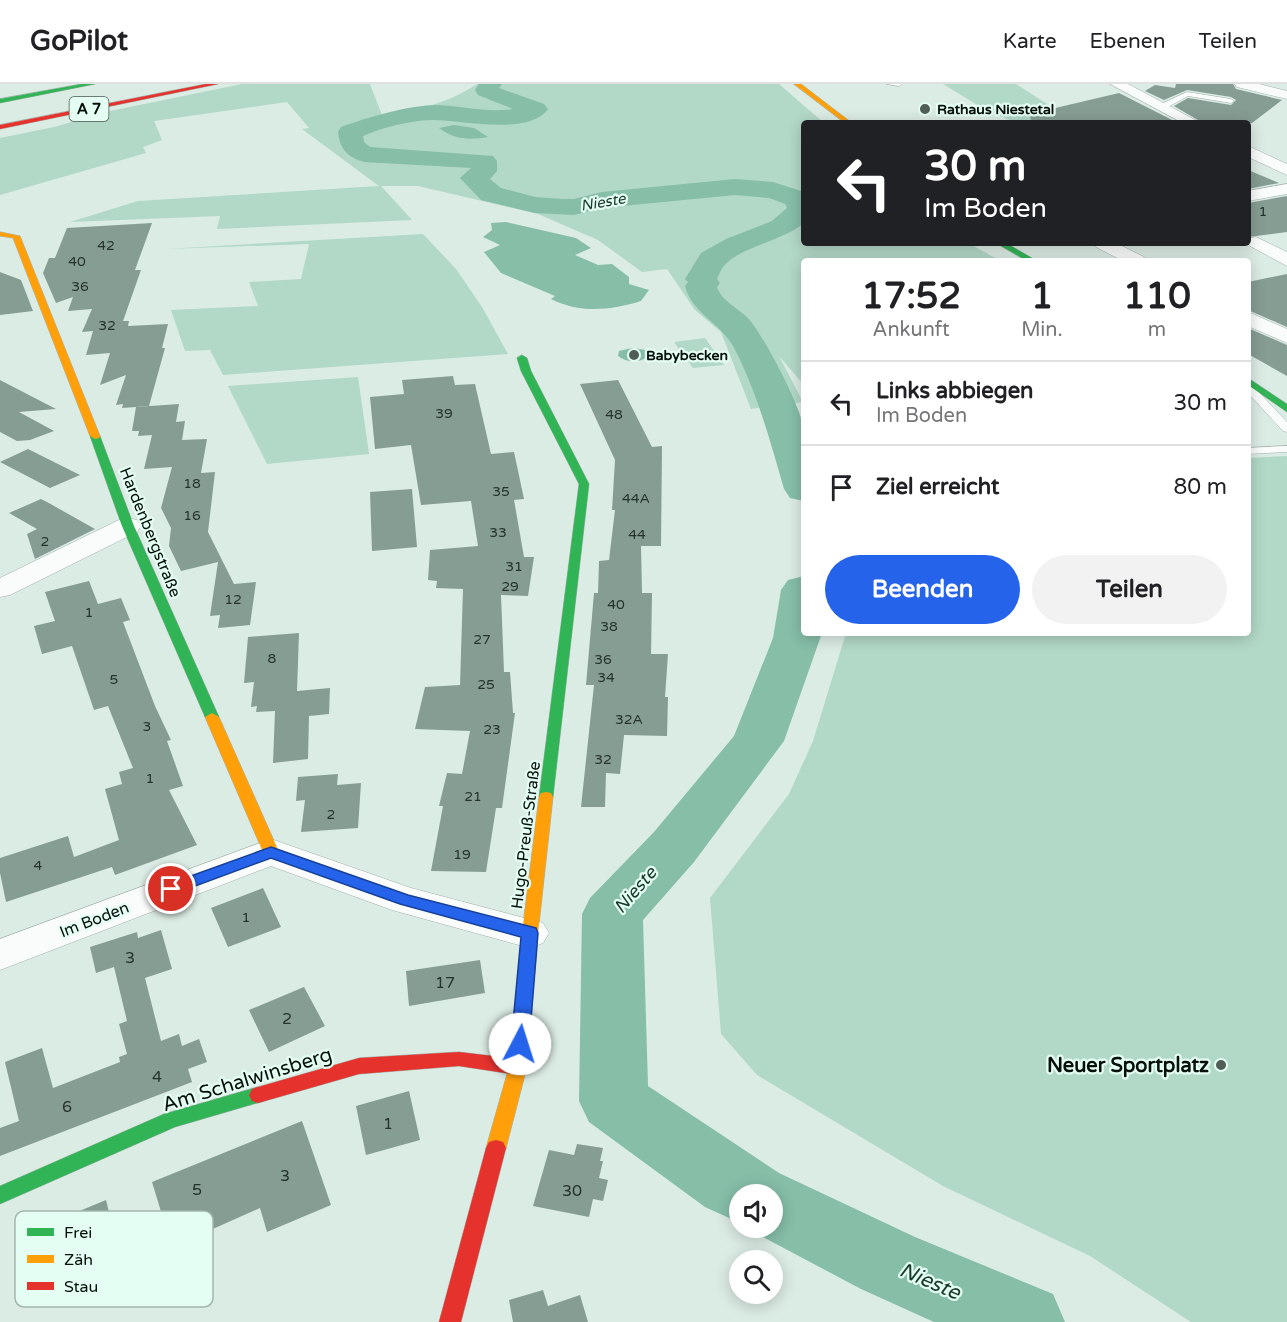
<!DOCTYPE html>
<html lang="de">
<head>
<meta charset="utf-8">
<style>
  :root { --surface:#fff; --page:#f2f2f2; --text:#202124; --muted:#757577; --line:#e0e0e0; --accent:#2563eb }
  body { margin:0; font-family:"Varela Round",sans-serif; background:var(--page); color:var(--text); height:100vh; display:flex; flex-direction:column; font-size:22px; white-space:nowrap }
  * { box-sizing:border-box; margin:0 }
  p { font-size:20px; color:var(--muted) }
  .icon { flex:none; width:33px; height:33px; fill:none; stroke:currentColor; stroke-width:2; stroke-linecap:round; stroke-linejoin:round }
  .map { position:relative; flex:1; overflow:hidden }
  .side { position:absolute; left:801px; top:174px; width:450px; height:378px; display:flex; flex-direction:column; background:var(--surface); border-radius:6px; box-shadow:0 3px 15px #0003 }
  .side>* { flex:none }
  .banner { position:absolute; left:801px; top:36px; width:450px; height:126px; border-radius:6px; box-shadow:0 3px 15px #0003; background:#202124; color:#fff; overflow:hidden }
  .tools { position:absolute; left:729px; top:1100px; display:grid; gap:12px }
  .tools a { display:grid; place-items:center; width:54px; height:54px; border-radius:50%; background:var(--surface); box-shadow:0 3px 15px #0003; font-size:30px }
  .pin { position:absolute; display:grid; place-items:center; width:51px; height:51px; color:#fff; margin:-26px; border:3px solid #fff; border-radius:50%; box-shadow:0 2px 6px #0007 }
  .me { position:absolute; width:66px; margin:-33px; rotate:5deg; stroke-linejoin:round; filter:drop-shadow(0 0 4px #0008) }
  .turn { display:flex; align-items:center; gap:21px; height:126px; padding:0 24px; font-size:27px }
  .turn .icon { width:78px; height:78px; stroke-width:2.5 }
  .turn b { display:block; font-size:42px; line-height:51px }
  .eta { display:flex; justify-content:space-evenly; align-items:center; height:102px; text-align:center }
  .eta b { font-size:36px; font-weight:800; line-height:42px }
  .primary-button { display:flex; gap:12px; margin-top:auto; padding:12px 24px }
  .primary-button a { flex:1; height:69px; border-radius:36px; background:var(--accent); color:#fff; font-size:24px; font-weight:800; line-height:69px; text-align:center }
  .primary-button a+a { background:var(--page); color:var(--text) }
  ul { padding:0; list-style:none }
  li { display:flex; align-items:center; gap:18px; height:84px; padding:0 24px; border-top:2px solid var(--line) }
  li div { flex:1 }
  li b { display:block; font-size:22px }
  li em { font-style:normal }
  header { display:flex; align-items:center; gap:36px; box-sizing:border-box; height:84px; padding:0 30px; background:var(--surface); border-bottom:2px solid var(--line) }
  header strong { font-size:28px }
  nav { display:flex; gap:33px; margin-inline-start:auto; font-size:21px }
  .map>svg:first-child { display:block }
</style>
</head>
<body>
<header>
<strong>GoPilot</strong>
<nav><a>Karte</a><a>Ebenen</a><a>Teilen</a></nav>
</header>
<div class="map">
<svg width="1287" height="1238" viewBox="0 0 1287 1238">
  <rect width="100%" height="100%" fill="#dbece4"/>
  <g fill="#b2d8c7">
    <path d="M242,0H370L382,31C416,26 448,20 477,0H779L824,39H804V159H968L1001,177H804V301L779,272L803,318L751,325L721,248L695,226L667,185L642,188L598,156L538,130L418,102H381L412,136L217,145L220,132L70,138L138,117L379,102L302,45L309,44L287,18L154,37L162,56L143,63L146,69L0,111V54L54,43L110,27Z"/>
    <polygon points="943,0 1016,0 1077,39 1016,39 979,22"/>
    <polygon points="423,150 456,185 482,223 508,270 223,291 210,266 185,267 171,226 258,222 249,198 301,195 309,160 166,165"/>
    <polygon points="705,254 724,281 693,284 674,258"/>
    <polygon points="358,293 369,370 267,380 228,302"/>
    <polygon points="1287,372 1287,1238 1191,1238 1090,1172 943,1102 757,991 721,950 710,814 789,710 813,657 846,549 1248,549 1248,374"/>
  </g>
  <g fill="#86bea8">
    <path d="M454,41L474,44L488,53C469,56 455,56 439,44Z"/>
    <path d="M506,138L576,154L591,164L575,171L598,181L612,180L629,193V200L649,206L641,217C612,226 580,230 551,215L555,212L501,189L484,168L500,161L483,153L492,146L491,139Z"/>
    <path d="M632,264L646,266L649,272C640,279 627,279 618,272L619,267Z"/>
  </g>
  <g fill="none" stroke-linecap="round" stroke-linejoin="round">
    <g fill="#86bea8" fill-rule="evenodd">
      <path d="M479,0H502L499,4L544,20L548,25C528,53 459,35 431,36C408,37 384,43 363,52L364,58L370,63L493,72L497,77V87L490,95L501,104L535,113L562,115H574L602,108L735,95L773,98L804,108V139C783,157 739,163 724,182C721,185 719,191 717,195L720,199L717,203C722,219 742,225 752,239C767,259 802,324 804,347C806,370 804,394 804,417L790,414L784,405C770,357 757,307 733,262C720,239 692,229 685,202L688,198L685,195L701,169L726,155L772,137L787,124L785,120L769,114L735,111L602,124L574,131L535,129L481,116L460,94L471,84L364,78C347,73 340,65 338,48L341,43C369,33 409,21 438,21C463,22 487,29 513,25L478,11L475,6Z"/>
      <polygon points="804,492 804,549 822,549 784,657 694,778 643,836 648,1002 779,1089 915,1153 1053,1210 1065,1238 934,1238 861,1205 746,1144 772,1143 772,1110 740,1110 740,1139 705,1123 589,1038 579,1017 582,830 590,814 654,748 734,652 773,554 781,506 788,496"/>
    </g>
  </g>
  <g fill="#869d94">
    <polygon points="1176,0 1233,0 1236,5 1282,16 1252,39 1203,39 1174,22 1188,14 1231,21 1236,16 1231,13 1187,6 1164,16 1145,7 1155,1 1175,4"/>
    <polygon points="1119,9 1178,39 1031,39 1030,30"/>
    <polygon points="1248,86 1279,99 1248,105"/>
    <polygon points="1287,112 1287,148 1248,153 1248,119"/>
    <polygon points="152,139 135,186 141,186 123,237 129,237 128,242 168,240 162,264 165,264 149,322 122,324 123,320 116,321 126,291 100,301 110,269 86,271 93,247 82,248 92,225 68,227 73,213 56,219 43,189 49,174 55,174 67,144"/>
    <polygon points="0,188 21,196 33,227 0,231"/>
    <polygon points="1287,190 1287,243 1248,226 1248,198"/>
    <polygon points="1248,244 1287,261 1287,292 1248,270"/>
    <polygon points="453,292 455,301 475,300 491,370 514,368 524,415 514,416 524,473 534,473 528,512 501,511 504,588 510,588 513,629 515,629 502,724 496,724 486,788 431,787 443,722 439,722 447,689 462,690 470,647 415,645 425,603 460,601 463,505 436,504 437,497 428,496 430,466 478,462 471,417 421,421 411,361 375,365 370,313 404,310 402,296"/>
    <polygon points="0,296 56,325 19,328 54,347 30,356 17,357 0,348"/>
    <polygon points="618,296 652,363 662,362 661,462 641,462 642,509 652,509 651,570 668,570 665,613 668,613 667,652 624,651 620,690 606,689 605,723 581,723 594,601 586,601 594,509 598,509 599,477 609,476 615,426 612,426 615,376 580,300"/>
    <polygon points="179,320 176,338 185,337 182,356 207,355 201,389 215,388 208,448 234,500 256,498 250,541 218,544 220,531 210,532 218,478 181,487 169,462 171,444 161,424 172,383 144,385 152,351 138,352 139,347 132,347 136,323"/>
    <polygon points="28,365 80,391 50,404 0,378"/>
    <polygon points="412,405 417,463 372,467 370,408"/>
    <polygon points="41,415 47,418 95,445 35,475 27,450 37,445 9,429"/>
    <polygon points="89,497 98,520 121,514 130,536 123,538 155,622 171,656 167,657 183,702 169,706 197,761 115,791 112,783 6,818 0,789 0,774 68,752 74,773 119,756 105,705 122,700 119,688 133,684 108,622 94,626 72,562 42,570 34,542 55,537 45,508"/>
    <polygon points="299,549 297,607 330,604 329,630 309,632 308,675 273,679 275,627 256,628 257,622 251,623 254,598 244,599 248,553"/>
    <polygon points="338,690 337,701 361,699 358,744 301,748 305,716 296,717 298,693"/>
    <polygon points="263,804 281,843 228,863 211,824"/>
    <polygon points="161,846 172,885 145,894 161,957 179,950 182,962 199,955 207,978 188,985 192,998 0,1072 0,1044 19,1037 5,978 42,964 53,1004 120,978 119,973 127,970 119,940 127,937 114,883 96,889 90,863 137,848 138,854"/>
    <polygon points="480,876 485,909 409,922 406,887"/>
    <polygon points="304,903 325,942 269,968 249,926"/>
    <polygon points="409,1007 420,1056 366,1071 356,1022"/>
    <polygon points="302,1037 331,1121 267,1148 260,1124 188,1156 182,1137 166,1144 152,1098"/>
    <polygon points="577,1060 603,1064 600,1077 603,1077 599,1094 608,1096 603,1117 593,1115 589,1133 533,1122 549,1066 574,1071"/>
    <polygon points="106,1116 115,1152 136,1143 142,1167 125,1174 131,1199 96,1214 87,1178 51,1193 41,1143"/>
    <polygon points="543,1206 548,1222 580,1211 588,1238 513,1238 509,1216"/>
  </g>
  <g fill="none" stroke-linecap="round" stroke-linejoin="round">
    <g stroke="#a3b1ab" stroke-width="1">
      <g id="lane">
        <polygon points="887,0 902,0 899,2"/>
        <polygon points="1187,8 1231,15 1234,17 1231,19 1188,12 1168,23 1157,22"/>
        <polygon points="1248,300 1252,301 1287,338 1287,348 1283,347 1248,309"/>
        <polygon points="1287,362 1287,368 1248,370 1248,364"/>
      </g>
    </g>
    <g stroke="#a3b1ab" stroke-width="1">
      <g id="street">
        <polygon points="1110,0 1128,0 1201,39 1183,39"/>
        <polygon points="1235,0 1259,0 1287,7 1287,15 1237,3"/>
        <polygon points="1248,62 1287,80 1287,91 1248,73"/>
        <polygon points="1287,100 1287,110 1248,117 1248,107"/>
        <polygon points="1256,153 1287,168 1287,182 1250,162 1248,159 1250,154"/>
        <polygon points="1093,159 1116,159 1144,173 1146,177 1123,177 1096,163"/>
        <polygon points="1248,228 1287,245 1287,259 1248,242"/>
        <polygon points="128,434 137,436 141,442 137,448 10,511 0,513 0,494 119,436"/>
        <polygon points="271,755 411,804 543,839 549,849 543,859 530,864 392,826 271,782 0,886 0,855"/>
      </g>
    </g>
    <g stroke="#a3b1ab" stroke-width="1">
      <g id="fast">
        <polygon points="82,0 95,0 0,19 0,15"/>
        <polygon points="996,159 1006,159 1037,177 1027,177"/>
        <polygon points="522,271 527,274 531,287 589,400 553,713 551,717 541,717 539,713 579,400 521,287 517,274"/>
        <polygon points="1248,294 1287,320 1287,328 1248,301"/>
        <polygon points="95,349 100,352 134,442 219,633 217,636 212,637 205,633 122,442 90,352"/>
        <polygon points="258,1003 264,1005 267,1011 264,1017 175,1043 0,1120 0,1102 164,1030"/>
      </g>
    </g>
    <g stroke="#a3b1ab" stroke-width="1">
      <g id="slow">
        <polygon points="794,0 801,0 852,39 845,39"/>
        <polygon points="0,148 20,152 100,352 99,354 95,355 90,352 13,154 0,152"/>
        <polygon points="212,629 219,633 279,768 276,772 266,772 263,768 205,633"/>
        <polygon points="546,708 551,709 553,713 538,849 527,983 506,1064 503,1070 496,1072 489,1070 486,1064 509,983 522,849 539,713 541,709"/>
      </g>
    </g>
    <g stroke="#a3b1ab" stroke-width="1">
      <g id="jam">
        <polygon points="206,0 218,0 0,45 0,41"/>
        <polygon points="459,968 518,975 524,978 527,983 524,988 518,991 459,982 359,990 258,1019 252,1017 249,1011 252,1005 258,1003 359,974"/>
        <polygon points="496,1056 503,1058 506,1064 461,1238 439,1238 486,1064 489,1058"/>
      </g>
    </g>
    <use href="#lane" fill="#fafcfb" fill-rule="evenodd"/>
    <use href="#street" fill="#fafcfb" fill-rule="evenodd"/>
    <use href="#fast" fill="#30b455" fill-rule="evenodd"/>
    <use href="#slow" fill="#ff9f0a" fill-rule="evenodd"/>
    <use href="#jam" fill="#e5322d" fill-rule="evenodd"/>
  </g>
  <polygon fill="#2563eb" stroke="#184099" stroke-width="1.5" points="271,763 408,811 536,844 538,849 529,960 526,966 520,968 514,966 511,960 521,853 400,820 271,774 171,811 166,809 163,805 166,801"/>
  <g fill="#515d57" stroke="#e5fef3" stroke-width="2">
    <circle cx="925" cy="25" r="6"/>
    <circle cx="634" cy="271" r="6"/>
    <circle cx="1221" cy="981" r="6"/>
  </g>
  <g text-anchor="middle" stroke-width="4.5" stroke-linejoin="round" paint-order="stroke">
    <g font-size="14" font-weight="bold" fill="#06100b" stroke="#e5fef3" text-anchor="start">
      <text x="937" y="30">Rathaus Niestetal</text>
      <text x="646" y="276">Babybecken</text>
    </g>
    <g font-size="14" fill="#26332d">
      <text x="1263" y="132">1</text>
      <text x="106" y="166">42</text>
      <text x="77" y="182">40</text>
      <text x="80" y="207">36</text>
      <text x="107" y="246">32</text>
      <text x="444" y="334">39</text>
      <text x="614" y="335">48</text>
      <text x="192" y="404">18</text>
      <text x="501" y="412">35</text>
      <text x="636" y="419">44A</text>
      <text x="192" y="436">16</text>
      <text x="498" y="453">33</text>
      <text x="637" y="455">44</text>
      <text x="45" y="462">2</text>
      <text x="514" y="487">31</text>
      <text x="510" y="507">29</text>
      <text x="233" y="520">12</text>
      <text x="616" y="525">40</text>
      <text x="89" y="533">1</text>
      <text x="609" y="547">38</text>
      <text x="482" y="560">27</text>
      <text x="272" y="579">8</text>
      <text x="603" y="580">36</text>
      <text x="606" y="598">34</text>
      <text x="114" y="600">5</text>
      <text x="486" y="605">25</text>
      <text x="629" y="640">32A</text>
      <text x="147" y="647">3</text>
      <text x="492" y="650">23</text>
      <text x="603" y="680">32</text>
      <text x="150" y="699">1</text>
      <text x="473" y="717">21</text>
      <text x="331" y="735">2</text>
      <text x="462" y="775">19</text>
      <text x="38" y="786">4</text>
      <text x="246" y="838">1</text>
    </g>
    <rect fill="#e5fef3" stroke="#495751" stroke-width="1.5" x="69.5" y="13" width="39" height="24" rx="4.5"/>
    <g font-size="15" font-weight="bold" fill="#06100b">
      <text x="89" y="30">A 7</text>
    </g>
    <g font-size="15" font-style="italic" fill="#193b2e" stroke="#e5fef3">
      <text transform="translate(603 118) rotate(-10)" y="5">Nieste</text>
    </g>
    <g font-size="16" fill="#06100b" stroke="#e5fef3">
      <text transform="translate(151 448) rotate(68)" y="6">Hardenbergstraße</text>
      <text transform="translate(525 751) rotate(-83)" y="6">Hugo-Preuß-Straße</text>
      <text transform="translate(94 835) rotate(-21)" y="6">Im Boden</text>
    </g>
    <g font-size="16" fill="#26332d">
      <text x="130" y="879">3</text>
      <text x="445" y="904">17</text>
      <text x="287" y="940">2</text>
      <text x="157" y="998">4</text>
      <text x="67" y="1028">6</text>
      <text x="388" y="1045">1</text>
      <text x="285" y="1097">3</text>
      <text x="197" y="1111">5</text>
      <text x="572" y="1112">30</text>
    </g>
    <g font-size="18" font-style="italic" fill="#193b2e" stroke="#e5fef3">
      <text transform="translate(635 806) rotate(-49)" y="6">Nieste</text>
    </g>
    <g font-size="20" font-weight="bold" fill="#06100b" stroke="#e5fef3" text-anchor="end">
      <text x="1209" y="988">Neuer Sportplatz</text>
    </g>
    <g font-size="20" fill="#06100b" stroke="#e5fef3">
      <text transform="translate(247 995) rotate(-17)" y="7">Am Schalwinsberg</text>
    </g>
    <g font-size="21" font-style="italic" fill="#193b2e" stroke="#e5fef3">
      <text transform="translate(930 1197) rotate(23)" y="7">Nieste</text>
    </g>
  </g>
  <rect x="15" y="1127" width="198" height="96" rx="9" fill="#e5fef3" stroke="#a2b7ad" stroke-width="1.5"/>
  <rect x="27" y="1144" width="27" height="8" fill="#30b455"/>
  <rect x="27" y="1171" width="27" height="8" fill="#ff9f0a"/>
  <rect x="27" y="1198" width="27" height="8" fill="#e5322d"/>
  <g font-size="16" fill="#06100b">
    <text x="64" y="1154">Frei</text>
    <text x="64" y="1181">Zäh</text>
    <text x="64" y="1208">Stau</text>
  </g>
</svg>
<div class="tools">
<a><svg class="icon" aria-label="sound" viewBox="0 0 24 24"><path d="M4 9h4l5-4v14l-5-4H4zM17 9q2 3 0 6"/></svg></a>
<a><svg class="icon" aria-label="search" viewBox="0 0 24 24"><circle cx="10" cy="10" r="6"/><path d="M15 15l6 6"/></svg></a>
</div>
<div class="pin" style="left:171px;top:805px;background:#d93025"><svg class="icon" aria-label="arrive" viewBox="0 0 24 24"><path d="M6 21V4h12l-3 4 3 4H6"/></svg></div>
<svg class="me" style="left:520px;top:960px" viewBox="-20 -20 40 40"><circle r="19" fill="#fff"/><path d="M0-13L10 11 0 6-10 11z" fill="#2563eb"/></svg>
<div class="banner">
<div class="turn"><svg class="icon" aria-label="left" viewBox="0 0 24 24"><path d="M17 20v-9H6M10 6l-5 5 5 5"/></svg><div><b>30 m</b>Im Boden</div></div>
</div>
<section class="side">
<div class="eta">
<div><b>17:52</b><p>Ankunft</p></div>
<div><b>1</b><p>Min.</p></div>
<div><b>110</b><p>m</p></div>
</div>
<ul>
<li><svg class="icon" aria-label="left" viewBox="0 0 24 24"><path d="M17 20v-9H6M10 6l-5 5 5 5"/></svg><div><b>Links abbiegen</b><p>Im Boden</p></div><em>30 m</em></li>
<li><svg class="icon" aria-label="arrive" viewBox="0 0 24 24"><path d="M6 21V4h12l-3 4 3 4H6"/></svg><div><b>Ziel erreicht</b></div><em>80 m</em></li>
</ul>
<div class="primary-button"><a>Beenden</a><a>Teilen</a></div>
</section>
</div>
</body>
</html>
